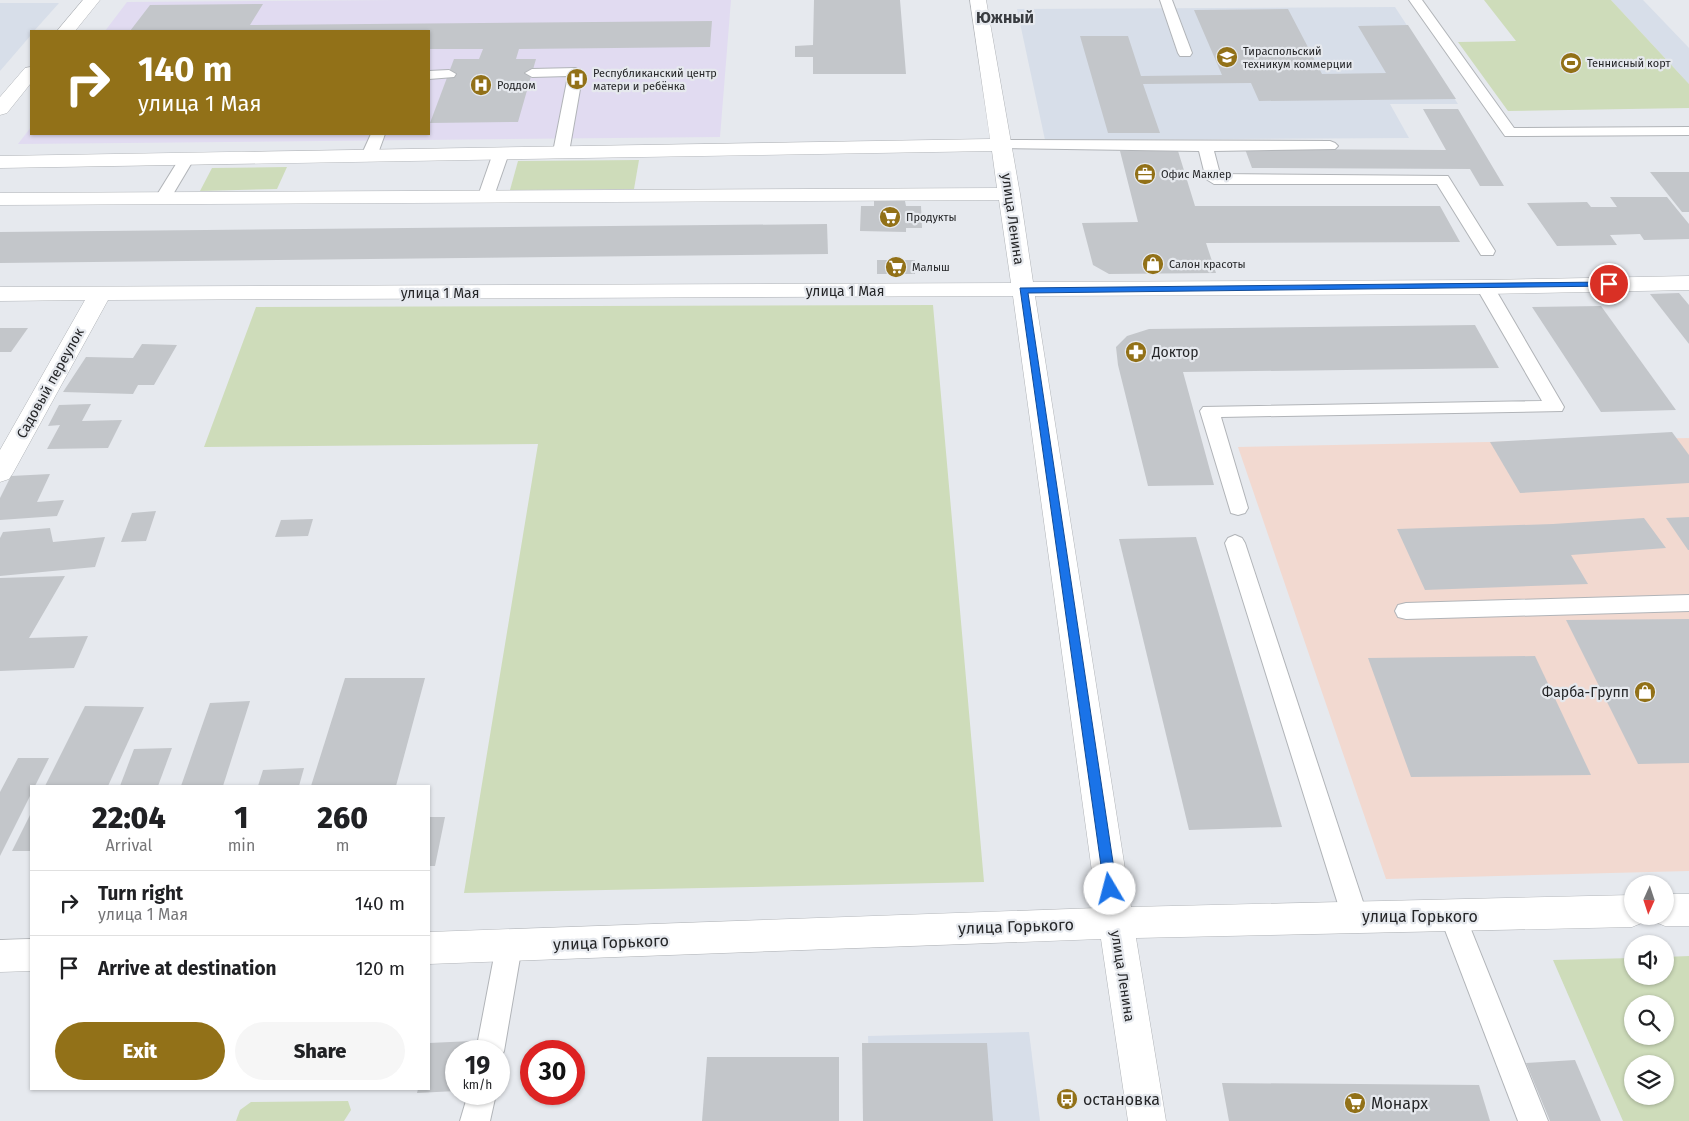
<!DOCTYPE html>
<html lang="en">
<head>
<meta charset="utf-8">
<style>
  :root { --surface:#fff; --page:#f6f6f6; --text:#202124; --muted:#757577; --line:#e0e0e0; --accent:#927118 }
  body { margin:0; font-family:"Fira Sans",sans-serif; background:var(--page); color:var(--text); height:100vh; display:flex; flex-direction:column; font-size:19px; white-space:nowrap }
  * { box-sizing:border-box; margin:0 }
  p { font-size:16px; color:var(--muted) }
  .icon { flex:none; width:28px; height:28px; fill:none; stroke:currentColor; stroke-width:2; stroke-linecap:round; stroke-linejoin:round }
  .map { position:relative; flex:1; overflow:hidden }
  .panel { position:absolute; left:30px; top:785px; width:400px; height:305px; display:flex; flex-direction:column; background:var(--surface); border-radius:0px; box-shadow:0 1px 4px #0004 }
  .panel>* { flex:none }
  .top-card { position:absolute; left:30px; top:30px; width:400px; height:105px; border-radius:0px; box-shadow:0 1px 4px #0004; background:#927118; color:#fff; overflow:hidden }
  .needle { width:32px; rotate:183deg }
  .controls { position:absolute; left:1624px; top:875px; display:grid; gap:10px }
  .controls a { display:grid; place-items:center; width:50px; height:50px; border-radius:50%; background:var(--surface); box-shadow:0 1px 4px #0004; font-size:25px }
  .speed { position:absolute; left:445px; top:1040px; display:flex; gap:10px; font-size:25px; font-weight:700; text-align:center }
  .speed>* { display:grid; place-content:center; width:65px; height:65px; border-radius:50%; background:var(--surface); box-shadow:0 1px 4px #0004; line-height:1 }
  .speed small { font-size:12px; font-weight:400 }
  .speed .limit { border:8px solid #d22; background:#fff; color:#111 }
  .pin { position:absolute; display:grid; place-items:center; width:42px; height:42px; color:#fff; margin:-21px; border:2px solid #fff; border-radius:50%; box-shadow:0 1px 5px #0007 }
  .me { position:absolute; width:55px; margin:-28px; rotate:352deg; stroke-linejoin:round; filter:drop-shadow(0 0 4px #0008) }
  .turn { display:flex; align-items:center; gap:18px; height:105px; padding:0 25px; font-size:22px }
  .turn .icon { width:65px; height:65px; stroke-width:2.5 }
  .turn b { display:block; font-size:35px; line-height:42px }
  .eta { display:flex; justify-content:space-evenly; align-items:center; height:85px; text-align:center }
  .eta b { font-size:30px; font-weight:800; line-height:35px }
  .primary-button { display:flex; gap:10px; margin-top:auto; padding:10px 25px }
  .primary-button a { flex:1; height:58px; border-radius:30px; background:var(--accent); color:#fff; font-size:20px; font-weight:800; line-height:58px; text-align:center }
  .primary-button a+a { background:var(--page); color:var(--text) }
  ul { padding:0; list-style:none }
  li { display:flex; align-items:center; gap:15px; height:65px; padding:0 25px; border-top:1px solid var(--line) }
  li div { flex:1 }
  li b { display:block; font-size:19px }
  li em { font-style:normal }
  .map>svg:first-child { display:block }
</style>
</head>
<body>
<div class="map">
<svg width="1689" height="1121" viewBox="0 0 1689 1121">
  <rect width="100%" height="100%" fill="#e6e9ee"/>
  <g fill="#d7dee9">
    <polygon points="1611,0 1643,0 1689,48 1689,84"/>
    <polygon points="0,3 59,3 34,31 31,31 31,35 0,71"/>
    <polygon points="1395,7 1458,104 1390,104 1409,138 1045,140 1017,9"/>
    <polygon points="1029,1032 1040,1121 871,1121 868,1036"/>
  </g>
  <polygon fill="#f2d9d0" points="1689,438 1689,871 1386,879 1238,447"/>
  <polygon fill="#e1dbf1" points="398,0 731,0 720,137 18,144 31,127 31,134 429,134 429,31 105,31 127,2"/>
  <g fill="#cedcba" fill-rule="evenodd">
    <polygon points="1484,0 1611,0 1689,84 1689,108 1508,111 1458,42 1516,41"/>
    <polygon points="639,160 634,189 510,190 518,161"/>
    <polygon points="287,167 277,189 200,191 212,168"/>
    <polygon points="933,305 984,882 464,893 538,444 204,447 256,307"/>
    <path d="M1689,956V1121H1623L1553,960L1632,958V976H1665V957ZM1632,1004H1665V1036H1632ZM1632,1064H1665V1096H1632Z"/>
    <polygon points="348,1101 351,1110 344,1121 236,1121 240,1110 251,1102"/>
  </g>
  <g fill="#c3c6ca">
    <polygon points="814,0 900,0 906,74 813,74 813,57 795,57 795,46 813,45"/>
    <polygon points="263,4 250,25 712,21 710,47 519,49 516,59 536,59 518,122 430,123 454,59 479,59 483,49 429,49 429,31 130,31 150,5"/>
    <polygon points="1288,9 1322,74 1386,73 1358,26 1408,25 1456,99 1259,101 1251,83 1143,84 1160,133 1108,133 1080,36 1128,36 1141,76 1222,75 1194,10"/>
    <polygon points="1423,109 1458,109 1504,186 1480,186 1470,169 1252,168 1245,149 1446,150"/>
    <polygon points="1120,151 1178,151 1195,206 1440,206 1460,242 1206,243 1216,273 1109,274 1093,265 1082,223 1138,222"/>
    <polygon points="1650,172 1689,172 1689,212 1682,212"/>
    <polygon points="1610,197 1667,197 1689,224 1689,239 1644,240 1640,234 1610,235 1617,245 1557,246 1527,203 1587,202 1591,207 1617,207"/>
    <polygon points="874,201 905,201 906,206 921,206 922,228 906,228 906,232 860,231 861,206 874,206"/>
    <polygon points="827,224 828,254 0,263 0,232"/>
    <rect x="877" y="260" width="38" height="14"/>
    <polygon points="1679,293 1689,305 1689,344 1650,294"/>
    <polygon points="1601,306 1676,410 1601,412 1532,307"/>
    <polygon points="1475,325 1499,368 1183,372 1214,485 1148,486 1118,365 1116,347 1127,336 1149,329"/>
    <polygon points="0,328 28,328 11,352 0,352"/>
    <polygon points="142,344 177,345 154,385 138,385 133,394 63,392 86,357 133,358"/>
    <polygon points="91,404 82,421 122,420 108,448 47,449 60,425 48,426 59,405"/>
    <polygon points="1672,432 1689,455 1689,483 1520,493 1490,442"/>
    <polygon points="50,474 37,502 64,500 57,516 0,520 0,498 11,476"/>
    <polygon points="156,511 146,541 121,542 132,513"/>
    <polygon points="1689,517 1689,550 1688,550 1666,518"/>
    <polygon points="1644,518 1666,548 1571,555 1588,584 1425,590 1397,529 1553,524"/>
    <polygon points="313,519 308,536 275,537 281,520"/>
    <polygon points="50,528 53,542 105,537 95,567 0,576 0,538 3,532"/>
    <polygon points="1196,537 1282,827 1189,830 1119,539"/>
    <polygon points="65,576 29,638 88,636 74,668 0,671 0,578"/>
    <polygon points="1689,619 1689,763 1638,764 1566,620"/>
    <polygon points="1535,656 1591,775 1411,777 1368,658"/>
    <polygon points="345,678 425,678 396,786 311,786"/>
    <polygon points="250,701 223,786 181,786 210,703"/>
    <polygon points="85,706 144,707 108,786 45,786"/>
    <polygon points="172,748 158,786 120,786 134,749"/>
    <polygon points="18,758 49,758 35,786 31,786 31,794 0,856 0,792"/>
    <polygon points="304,768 299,786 258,786 263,770"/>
    <polygon points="31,813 31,851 12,851"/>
    <polygon points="429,817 445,817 435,866 429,866"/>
    <polygon points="472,1041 470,1051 456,1051 456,1091 417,1093 418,1089 429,1089 429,1043"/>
    <polygon points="862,1043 987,1043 993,1121 863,1121"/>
    <polygon points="707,1057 839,1057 839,1121 702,1121"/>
    <polygon points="1575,1060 1601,1121 1550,1121 1526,1063"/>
    <polygon points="1222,1083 1479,1085 1490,1121 1229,1121"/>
  </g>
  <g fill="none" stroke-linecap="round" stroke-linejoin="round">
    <g stroke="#b1b4b8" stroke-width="2">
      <g id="lane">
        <polygon points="1160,0 1172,0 1192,53 1190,56 1180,56 1178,53"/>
        <polygon points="1409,0 1422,0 1514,128 1689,127 1689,135 1505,136"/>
        <polygon points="576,68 583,72 569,152 561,157 553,152 568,76 532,77 525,73 532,69"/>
        <polygon points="449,70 456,74 454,77 429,79 429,71"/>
        <polygon points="371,134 385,134 377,156 369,161 361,156"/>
        <polygon points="1002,140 1330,141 1335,143 1338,146 1335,149 1214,151 1220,174 1448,176 1495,251 1493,255 1481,255 1437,184 1214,184 1206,179 1199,151 997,148 994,145"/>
        <polygon points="501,148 509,153 494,196 486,201 480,199 478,196 493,153"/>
        <polygon points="186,154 194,159 169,201 163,203 157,201 155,198 181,156"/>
        <polygon points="1485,282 1491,283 1494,287 1564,407 1562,411 1221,417 1248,508 1245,513 1238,515 1231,513 1200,411 1203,407 1542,401 1476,287 1479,283"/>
        <polygon points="1235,535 1242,538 1245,543 1368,917 1364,926 1355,929 1346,926 1342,917 1225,543 1228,538"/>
        <polygon points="1689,595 1689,611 1406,619 1398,617 1395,611 1398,605 1406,603"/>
        <polygon points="1453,905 1462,908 1466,917 1548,1121 1518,1121 1440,917 1444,908"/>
        <polygon points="509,934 519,937 522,946 504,1051 499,1061 499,1051 476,1051 496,946 499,937"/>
        <polygon points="468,1094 496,1094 490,1121 460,1121"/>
      </g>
    </g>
    <g stroke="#b1b4b8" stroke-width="1">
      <g id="street">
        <polygon points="83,0 100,0 75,31 57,31"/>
        <polygon points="970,0 986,0 1020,194 1033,282 1485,280 1689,276 1689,290 1485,294 1035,296 1131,907 1632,895 1632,916 1647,916 1644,922 1632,927 1136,938 1166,1121 1128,1121 1101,939 429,964 429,932 1097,908 1013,296 108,300 13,473 9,479 0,482 0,450 85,300 0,301 0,287 1011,283 999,200 0,205 0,193 997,188 992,151 0,168 0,156 990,139"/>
        <polygon points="31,67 31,83 7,113 0,115 0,97 25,68"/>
        <polygon points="1665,894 1689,894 1689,926 1665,926 1653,921 1651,916 1665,916"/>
        <polygon points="31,939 31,971 0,972 0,940"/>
      </g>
    </g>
    <use href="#lane" fill="#fff" fill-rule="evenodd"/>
    <use href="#street" fill="#fff" fill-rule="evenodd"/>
  </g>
  <polygon fill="#1a73e8" stroke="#114b97" points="1609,282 1613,282 1613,286 1028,293 1117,889 1115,894 1110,895 1105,894 1020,288"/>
  <defs>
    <g id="university-disc" transform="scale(1.125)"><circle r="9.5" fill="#927118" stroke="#e6e9ee"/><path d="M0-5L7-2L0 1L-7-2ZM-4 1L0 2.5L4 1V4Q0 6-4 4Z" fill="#fff"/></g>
    <g id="stadium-disc" transform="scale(1.125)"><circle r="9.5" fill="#927118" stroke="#e6e9ee"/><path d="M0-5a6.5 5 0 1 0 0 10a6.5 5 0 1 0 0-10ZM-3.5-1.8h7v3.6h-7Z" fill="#fff"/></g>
    <g id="hospital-disc" transform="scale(1.125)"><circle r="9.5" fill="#927118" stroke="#e6e9ee"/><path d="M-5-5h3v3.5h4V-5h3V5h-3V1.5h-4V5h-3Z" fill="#fff"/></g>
    <g id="office-disc" transform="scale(1.125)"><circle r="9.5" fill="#927118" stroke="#e6e9ee"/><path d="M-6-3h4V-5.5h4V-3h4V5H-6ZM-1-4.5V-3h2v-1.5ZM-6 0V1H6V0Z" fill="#fff"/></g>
    <g id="supermarket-disc" transform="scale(1.125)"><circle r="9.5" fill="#927118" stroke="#e6e9ee"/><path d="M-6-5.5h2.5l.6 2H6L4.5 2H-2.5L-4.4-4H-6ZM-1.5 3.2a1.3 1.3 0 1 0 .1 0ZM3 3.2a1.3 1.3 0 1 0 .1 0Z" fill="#fff"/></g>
    <g id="shop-disc" transform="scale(1.125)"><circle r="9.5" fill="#927118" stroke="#e6e9ee"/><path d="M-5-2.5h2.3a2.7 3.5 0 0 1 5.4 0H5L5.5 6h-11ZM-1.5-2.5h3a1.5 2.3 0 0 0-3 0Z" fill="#fff"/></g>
    <g id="pharmacy-disc" transform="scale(1.125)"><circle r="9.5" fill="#927118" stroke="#e6e9ee"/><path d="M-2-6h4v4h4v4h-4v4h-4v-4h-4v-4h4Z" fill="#fff"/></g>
    <g id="bus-disc" transform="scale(1.125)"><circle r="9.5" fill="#927118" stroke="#e6e9ee"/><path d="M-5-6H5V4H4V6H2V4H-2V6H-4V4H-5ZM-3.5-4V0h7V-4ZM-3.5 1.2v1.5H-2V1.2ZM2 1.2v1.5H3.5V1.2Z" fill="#fff"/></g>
  </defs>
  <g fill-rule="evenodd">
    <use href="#university-disc" x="1227" y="57"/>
    <use href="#stadium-disc" x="1571" y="63"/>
    <use href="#hospital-disc" x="577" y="79"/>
    <use href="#hospital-disc" x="481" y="85"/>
    <use href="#office-disc" x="1145" y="174"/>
    <use href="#supermarket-disc" x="890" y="217"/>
    <use href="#shop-disc" x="1153" y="264"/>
    <use href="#supermarket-disc" x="896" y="267"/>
    <use href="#pharmacy-disc" x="1136" y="352"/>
    <use href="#shop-disc" x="1645" y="692"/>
    <use href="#bus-disc" x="1067" y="1099"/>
    <use href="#supermarket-disc" x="1355" y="1103"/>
  </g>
  <g text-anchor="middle" stroke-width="4.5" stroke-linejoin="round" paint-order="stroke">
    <g font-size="11" fill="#252628" stroke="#e6e9ee" text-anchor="start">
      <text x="1243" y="55">Тираспольский<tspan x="1243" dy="13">техникум коммерции</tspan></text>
      <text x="1587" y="67">Теннисный корт</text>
      <text x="593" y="77">Республиканский центр<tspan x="593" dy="13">матери и ребёнка</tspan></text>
      <text x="497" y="89">Роддом</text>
      <text x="1161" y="178">Офис Маклер</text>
      <text x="906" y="221">Продукты</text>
      <text x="1169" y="268">Салон красоты</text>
      <text x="912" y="271">Малыш</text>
    </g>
    <g font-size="14" fill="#252628" stroke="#e6e9ee">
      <text transform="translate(1013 219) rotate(82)" y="5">улица Ленина</text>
      <text x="845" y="296">улица 1 Мая</text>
      <text x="440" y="298">улица 1 Мая</text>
      <text transform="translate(50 383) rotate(-61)" y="5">Садовый переулок</text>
      <text transform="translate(1123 976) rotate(81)" y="5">улица Ленина</text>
    </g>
    <g font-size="14" fill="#252628" stroke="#e6e9ee" text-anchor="start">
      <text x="1152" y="357">Доктор</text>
      <text x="1629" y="697" text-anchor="end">Фарба-Групп</text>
    </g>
    <g font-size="16" font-weight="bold" fill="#393c40" stroke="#e6e9ee">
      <text x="1005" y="23">Южный</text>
    </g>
    <g font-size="16" fill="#252628" stroke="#e6e9ee">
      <text x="1420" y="922">улица Горького</text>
      <text transform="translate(1016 926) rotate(-2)" y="6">улица Горького</text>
      <text transform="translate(611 942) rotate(-2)" y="6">улица Горького</text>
    </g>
    <g font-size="16" fill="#252628" stroke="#e6e9ee" text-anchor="start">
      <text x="1083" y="1105">остановка</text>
      <text x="1371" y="1109">Монарх</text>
    </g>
  </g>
</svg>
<div class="controls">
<a><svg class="needle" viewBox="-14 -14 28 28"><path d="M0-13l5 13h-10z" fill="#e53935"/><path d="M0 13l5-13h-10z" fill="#757577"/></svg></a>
<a><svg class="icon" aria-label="sound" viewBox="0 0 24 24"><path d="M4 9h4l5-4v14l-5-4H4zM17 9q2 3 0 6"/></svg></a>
<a><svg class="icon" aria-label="search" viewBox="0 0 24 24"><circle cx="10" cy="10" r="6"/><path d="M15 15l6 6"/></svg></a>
<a><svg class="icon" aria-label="layers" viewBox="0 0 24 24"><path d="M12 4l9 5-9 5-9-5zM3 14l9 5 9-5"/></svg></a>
</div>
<div class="speed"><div>19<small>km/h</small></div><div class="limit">30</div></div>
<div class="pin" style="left:1609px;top:284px;background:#d93025"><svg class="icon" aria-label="arrive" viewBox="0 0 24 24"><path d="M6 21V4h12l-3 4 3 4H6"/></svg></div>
<svg class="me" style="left:1110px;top:889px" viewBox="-20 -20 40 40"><circle r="19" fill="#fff"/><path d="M0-13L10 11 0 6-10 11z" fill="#1a73e8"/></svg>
<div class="top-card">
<div class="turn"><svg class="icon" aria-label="right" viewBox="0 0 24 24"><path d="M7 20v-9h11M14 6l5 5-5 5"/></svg><div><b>140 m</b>улица 1 Мая</div></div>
</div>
<section class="panel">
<div class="eta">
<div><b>22:04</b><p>Arrival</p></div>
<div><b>1</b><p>min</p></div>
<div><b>260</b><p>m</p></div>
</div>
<ul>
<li><svg class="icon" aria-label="right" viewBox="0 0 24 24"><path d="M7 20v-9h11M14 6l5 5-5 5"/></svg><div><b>Turn right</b><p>улица 1 Мая</p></div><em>140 m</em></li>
<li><svg class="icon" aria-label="arrive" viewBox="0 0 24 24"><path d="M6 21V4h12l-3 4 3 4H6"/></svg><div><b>Arrive at destination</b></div><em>120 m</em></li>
</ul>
<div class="primary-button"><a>Exit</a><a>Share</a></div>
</section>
</div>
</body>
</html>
